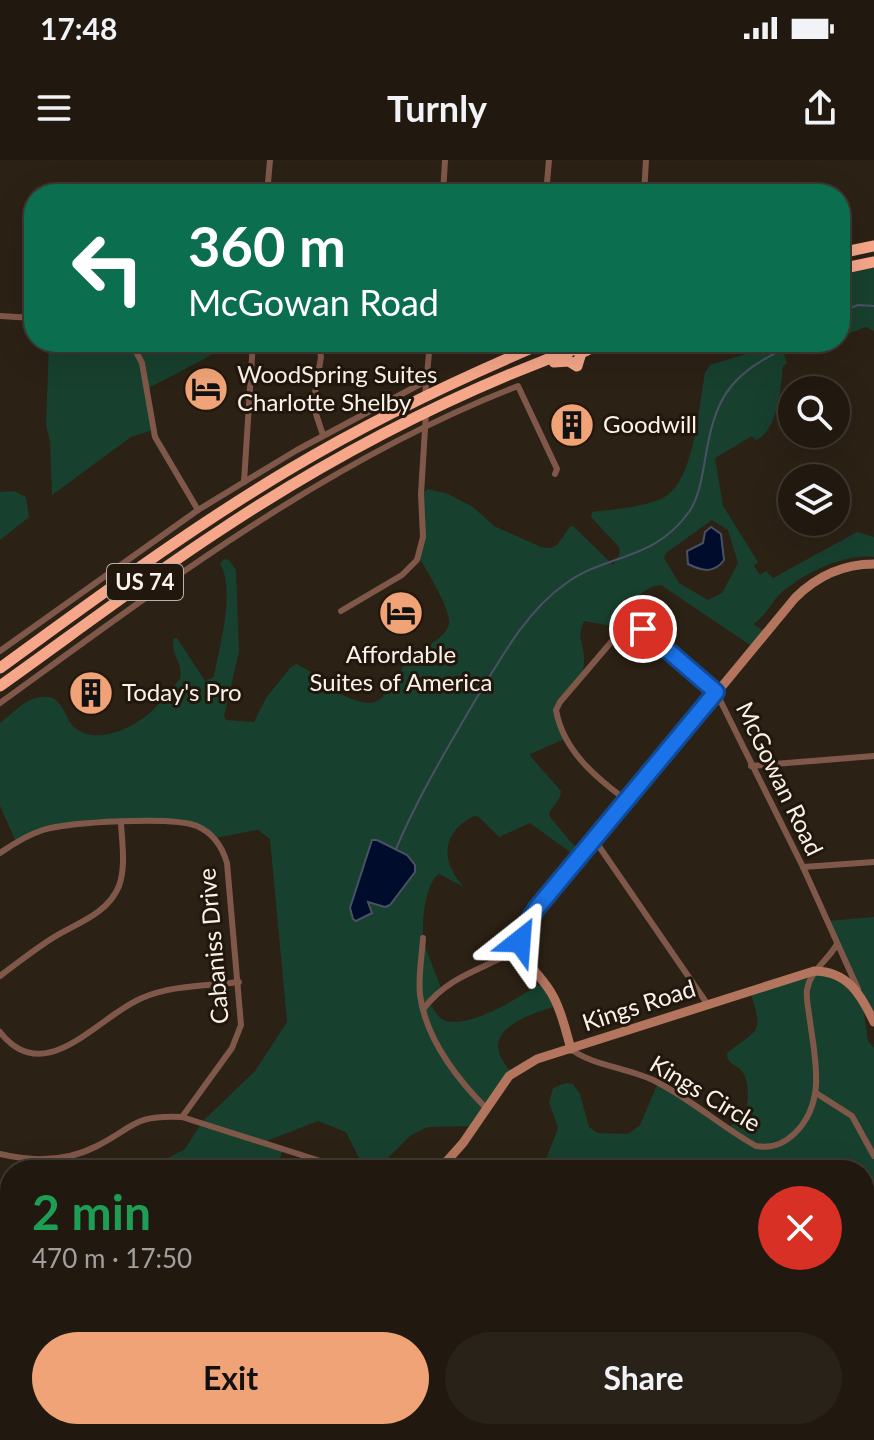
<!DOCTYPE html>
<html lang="en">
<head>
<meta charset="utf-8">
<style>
  :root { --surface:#211910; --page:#292219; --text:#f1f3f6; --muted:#a2a09f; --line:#3e3830; --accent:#efa376 }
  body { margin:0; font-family:Lato,sans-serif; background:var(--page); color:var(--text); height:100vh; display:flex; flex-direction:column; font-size:30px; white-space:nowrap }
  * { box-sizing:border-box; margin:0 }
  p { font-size:26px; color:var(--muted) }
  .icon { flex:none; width:44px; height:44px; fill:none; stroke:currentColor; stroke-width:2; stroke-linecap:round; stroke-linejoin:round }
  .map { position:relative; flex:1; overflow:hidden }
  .sheet { position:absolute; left:0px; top:1000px; width:874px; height:280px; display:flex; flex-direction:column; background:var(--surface); border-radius:32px 32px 0 0; box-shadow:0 8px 32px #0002,0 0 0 2px var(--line) }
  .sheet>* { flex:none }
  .guide { position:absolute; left:24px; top:24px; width:826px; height:168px; border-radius:32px; box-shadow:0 8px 32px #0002,0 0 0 2px var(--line); background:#0b6e4f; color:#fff; overflow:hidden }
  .tools { position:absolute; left:778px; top:216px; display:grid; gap:16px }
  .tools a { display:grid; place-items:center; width:72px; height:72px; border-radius:50%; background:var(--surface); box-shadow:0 8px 32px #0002,0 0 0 2px var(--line); font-size:40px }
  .pin { position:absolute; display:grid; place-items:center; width:68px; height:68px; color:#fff; margin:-34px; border:4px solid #fff; border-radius:50%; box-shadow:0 2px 8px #0007 }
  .me { position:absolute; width:88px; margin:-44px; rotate:28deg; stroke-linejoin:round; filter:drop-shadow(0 0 6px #0008) }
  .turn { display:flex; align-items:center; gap:28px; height:168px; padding:0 32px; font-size:36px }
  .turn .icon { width:104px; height:104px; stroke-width:2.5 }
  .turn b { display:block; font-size:56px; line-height:68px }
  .round { display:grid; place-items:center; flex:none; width:84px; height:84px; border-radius:42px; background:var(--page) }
  .head { display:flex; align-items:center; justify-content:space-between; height:136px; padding:0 32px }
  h1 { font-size:48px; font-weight:700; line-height:60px; color:#1e9e55 }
  .action { display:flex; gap:16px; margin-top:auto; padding:16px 32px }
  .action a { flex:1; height:92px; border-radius:48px; background:var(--accent); color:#111; font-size:32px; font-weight:700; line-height:92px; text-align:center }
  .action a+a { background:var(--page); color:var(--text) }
  .status { display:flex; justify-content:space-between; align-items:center; height:56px; padding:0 40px; background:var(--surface); direction:ltr }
  .status svg { height:22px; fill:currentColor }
  header { display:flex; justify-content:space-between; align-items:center; height:104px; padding:0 32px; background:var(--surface); font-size:36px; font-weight:700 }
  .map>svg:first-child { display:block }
</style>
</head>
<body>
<div class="status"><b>17:48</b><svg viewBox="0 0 49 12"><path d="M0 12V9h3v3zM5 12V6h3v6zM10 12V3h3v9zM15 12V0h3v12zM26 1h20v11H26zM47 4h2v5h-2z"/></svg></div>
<header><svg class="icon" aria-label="menu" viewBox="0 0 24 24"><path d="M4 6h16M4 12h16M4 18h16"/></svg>Turnly<svg class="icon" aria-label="share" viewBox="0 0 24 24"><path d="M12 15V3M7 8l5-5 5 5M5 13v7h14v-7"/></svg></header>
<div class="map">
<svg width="874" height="1280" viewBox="0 0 874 1280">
  <rect width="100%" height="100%" fill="#2c2115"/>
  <g fill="#18402e" fill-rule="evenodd">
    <polygon points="874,107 874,171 866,167 840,177 840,114"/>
    <polygon points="49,182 253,182 253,190 223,189 147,229 153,270 131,277 52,335 50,281 46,265"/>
    <path d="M781,183L787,204L783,206C781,227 778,271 756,280L752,276L715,298L723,346L758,402L754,406L760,415L766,411L773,418L857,372L874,377V397C844,393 799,415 778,436C769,446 765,457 753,464L766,472L753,487L661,425C641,426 629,449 617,464L611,466L584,461C576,480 584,481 584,499C585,520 568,534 556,550L567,578L530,594L531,597L561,631L560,637L549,653L550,657L581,694L578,698L530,663L499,677L479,657L474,656C441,673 440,701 464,727L439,714C425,723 421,764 424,781C428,797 436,814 442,830L429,842C433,848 438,859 446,861C474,868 520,835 545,822L558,845C540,852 491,864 499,892C500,899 508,907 512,914L476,966L428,967L411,975L376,1010H365L346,972L318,961L264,982L283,989L276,1010H145L185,989L202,962L255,911L287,862L270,679L258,670L215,678L207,672L176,661L64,666L16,682L0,646V563C14,552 29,534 49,537C62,540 65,556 72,565C91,586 127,571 146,556C159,546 169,531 180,519C184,504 169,492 174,478H177L205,521L214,517C219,487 236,430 220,404L224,399L229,400L236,410L239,492L224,556L226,560L254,562L266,538L290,508L296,504L321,517L323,527C336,531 355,543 369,543C387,544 399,510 409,499C419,489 449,478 449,462C450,448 426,409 418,396L422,384L421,334L428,329L448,334L473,347L494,366L541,387L550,388L557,385L570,367L573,366L613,405L620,393L619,387L591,357L592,352C614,349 654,347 670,333C695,311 699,245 705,213L710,205ZM712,360L728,370L738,403L722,433L708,440L679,423L664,398L666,393Z"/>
    <polygon points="14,331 26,337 29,357 0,380 0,332"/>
    <path d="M874,757V862L862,840L868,881L874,888V1280H132L120,1275L113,1280H0V1064L10,1056V1270H864V1010H542L558,968L549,942L553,928L566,923L573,924L580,934L589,967L598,973L628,974L640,965L658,923L728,968C733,963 743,956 746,949C749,939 749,920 742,911C735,903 727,905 727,893C761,867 763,874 750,831L820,811L858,832L828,761Z"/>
  </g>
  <g fill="#000c2b" stroke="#4b5165" stroke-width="2">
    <path d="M711,367L721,374L724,400C714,414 702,411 688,404L687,391L703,383L705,372Z"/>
    <polygon points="372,680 377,680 407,695 415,705 415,712 390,745 385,747 368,742 372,753 356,761 353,759 350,748"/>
  </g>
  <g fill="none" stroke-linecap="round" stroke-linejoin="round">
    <g stroke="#4b5165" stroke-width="2">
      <polyline points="840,152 858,145 874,146"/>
      <polyline points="794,184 798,182"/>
      <path d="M396,689C417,639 445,592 473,544C499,502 524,453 565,424C607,393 653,402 689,352C699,337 702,317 705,300C714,244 726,216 780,191"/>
      <polyline points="784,1280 794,1270"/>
    </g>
    <g stroke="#80584a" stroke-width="6">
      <polyline points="267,34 270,0"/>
      <polyline points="443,34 445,0"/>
      <polyline points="546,34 549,0"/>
      <polyline points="644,34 646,0"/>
      <polyline points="0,156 34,158"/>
      <polyline points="131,182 142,203 155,277 198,350"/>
      <polyline points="318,182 321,197 313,245 323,275"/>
      <polyline points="425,236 430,182"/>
      <polyline points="244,322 253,182"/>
      <polyline points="341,451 402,415 417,400 423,377 421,334 426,253"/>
      <polyline points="0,491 198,350 297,290 426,221"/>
      <path d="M0,543C163,425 329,299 518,226L557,309L555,314"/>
      <polyline points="751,606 874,596"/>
      <path d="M626,640C595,617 563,590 556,550L560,542L624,467L632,464L643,469L716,532L803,707L858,829"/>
      <polyline points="594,679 708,845"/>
      <path d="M0,693C13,684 27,675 43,670C69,662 173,656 197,666C213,673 222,686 227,703L241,865L232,888L182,957"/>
      <polyline points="803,707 874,702"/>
      <path d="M423,778C422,796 418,817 420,835C426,879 457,919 487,949"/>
      <path d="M0,816C17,803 34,790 51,779C76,763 107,755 119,726C126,706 122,683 121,663"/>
      <path d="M424,848C453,812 486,810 520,787"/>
      <path d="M0,872C45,930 98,856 142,838C172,825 207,826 239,822"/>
      <path d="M571,889C590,905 633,909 657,922C692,940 722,967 756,986C772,989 784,984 795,973C828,941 814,895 809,854C808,846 806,838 807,830C810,810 828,801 837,784"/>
      <polyline points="816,933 852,956 874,996"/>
      <path d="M0,994C33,1002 66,1002 97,986C136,966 133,955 182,957L336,1006L340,1010"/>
      <polyline points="864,1109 874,1097"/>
      <polyline points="864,1243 874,1241"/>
      <polyline points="811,1280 820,1270"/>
    </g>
    <g stroke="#b4755e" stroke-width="9">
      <path d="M571,889C566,872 562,852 553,836C538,807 507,797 529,760L795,438C817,416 842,404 874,404"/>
      <path d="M439,1010L463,983L509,916L537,899L814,811C848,811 861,835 874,862"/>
      <polyline points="172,1280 178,1270"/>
    </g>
    <g stroke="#f6a789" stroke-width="11">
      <polyline points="840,93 874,86"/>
      <polyline points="840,109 874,102"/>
      <polyline points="554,202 569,201 577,206 581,193 603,182"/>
      <path d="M0,508C95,439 189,369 290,309C372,260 458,219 546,182"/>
      <path d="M0,526C73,474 144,420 219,371C335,294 463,228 594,182"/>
    </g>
  </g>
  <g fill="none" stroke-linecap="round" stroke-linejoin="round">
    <g stroke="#114b97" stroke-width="20">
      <polyline id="route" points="520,781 525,767 536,749 716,532 643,469"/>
    </g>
    <use href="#route" stroke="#1a73e8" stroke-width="14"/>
  </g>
  <defs>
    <g id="hotel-disc" transform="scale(2.3)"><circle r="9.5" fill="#efa376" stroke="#22170c"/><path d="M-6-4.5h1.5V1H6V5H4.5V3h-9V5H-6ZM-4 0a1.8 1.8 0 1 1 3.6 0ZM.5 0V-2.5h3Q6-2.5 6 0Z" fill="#111"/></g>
    <g id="building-disc" transform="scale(2.3)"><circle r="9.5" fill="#efa376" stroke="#22170c"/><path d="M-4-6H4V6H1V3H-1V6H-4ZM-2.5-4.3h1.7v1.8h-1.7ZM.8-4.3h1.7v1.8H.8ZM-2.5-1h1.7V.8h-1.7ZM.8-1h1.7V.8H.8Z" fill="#111"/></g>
  </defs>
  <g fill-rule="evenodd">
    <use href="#hotel-disc" x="206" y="229"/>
    <use href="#building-disc" x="572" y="265"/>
    <use href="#hotel-disc" x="401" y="453"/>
    <use href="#building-disc" x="91" y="533"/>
  </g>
  <g text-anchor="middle" stroke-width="6" stroke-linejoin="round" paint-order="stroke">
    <rect fill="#22170c" stroke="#bab1a8" stroke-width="2" x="107" y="404" width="76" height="36" rx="6"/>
    <g font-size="22" font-weight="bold" fill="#fbf3eb">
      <text x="145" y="430">US 74</text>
    </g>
    <g font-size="24" fill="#fbf3eb" stroke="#22170c" text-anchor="start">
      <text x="237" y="223">WoodSpring Suites<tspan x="237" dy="28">Charlotte Shelby</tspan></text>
      <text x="603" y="273">Goodwill</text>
      <text x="401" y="503" text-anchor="middle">Affordable<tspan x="401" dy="28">Suites of America</tspan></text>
      <text x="122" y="541">Today's Pro</text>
    </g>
    <g font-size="24" fill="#fbf3eb" stroke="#22170c">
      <text transform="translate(779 619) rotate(64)" y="8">McGowan Road</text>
      <text transform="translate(214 786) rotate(-95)" y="8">Cabaniss Drive</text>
      <text transform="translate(639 846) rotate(-18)" y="8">Kings Road</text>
      <text transform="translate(705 934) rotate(31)" y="8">Kings Circle</text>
    </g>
  </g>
</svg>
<div class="tools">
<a><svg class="icon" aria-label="search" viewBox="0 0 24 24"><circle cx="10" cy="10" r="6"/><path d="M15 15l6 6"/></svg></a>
<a><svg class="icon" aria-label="layers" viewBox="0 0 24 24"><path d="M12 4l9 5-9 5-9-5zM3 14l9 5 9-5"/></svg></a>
</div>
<div class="pin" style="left:643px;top:469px;background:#d93025"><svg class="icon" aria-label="arrive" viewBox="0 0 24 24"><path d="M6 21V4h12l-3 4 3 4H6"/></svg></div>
<svg class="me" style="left:520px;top:781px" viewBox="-20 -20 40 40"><path d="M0-17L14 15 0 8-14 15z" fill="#1a73e8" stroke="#fff" stroke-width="4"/></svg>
<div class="guide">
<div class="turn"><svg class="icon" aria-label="left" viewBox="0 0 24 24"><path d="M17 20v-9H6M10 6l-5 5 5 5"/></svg><div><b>360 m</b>McGowan Road</div></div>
</div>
<section class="sheet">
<div class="head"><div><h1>2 min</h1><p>470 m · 17:50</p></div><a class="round" style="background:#d93025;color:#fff"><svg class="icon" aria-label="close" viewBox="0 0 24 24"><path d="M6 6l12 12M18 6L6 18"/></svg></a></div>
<div class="action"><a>Exit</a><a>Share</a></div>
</section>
</div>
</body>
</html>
